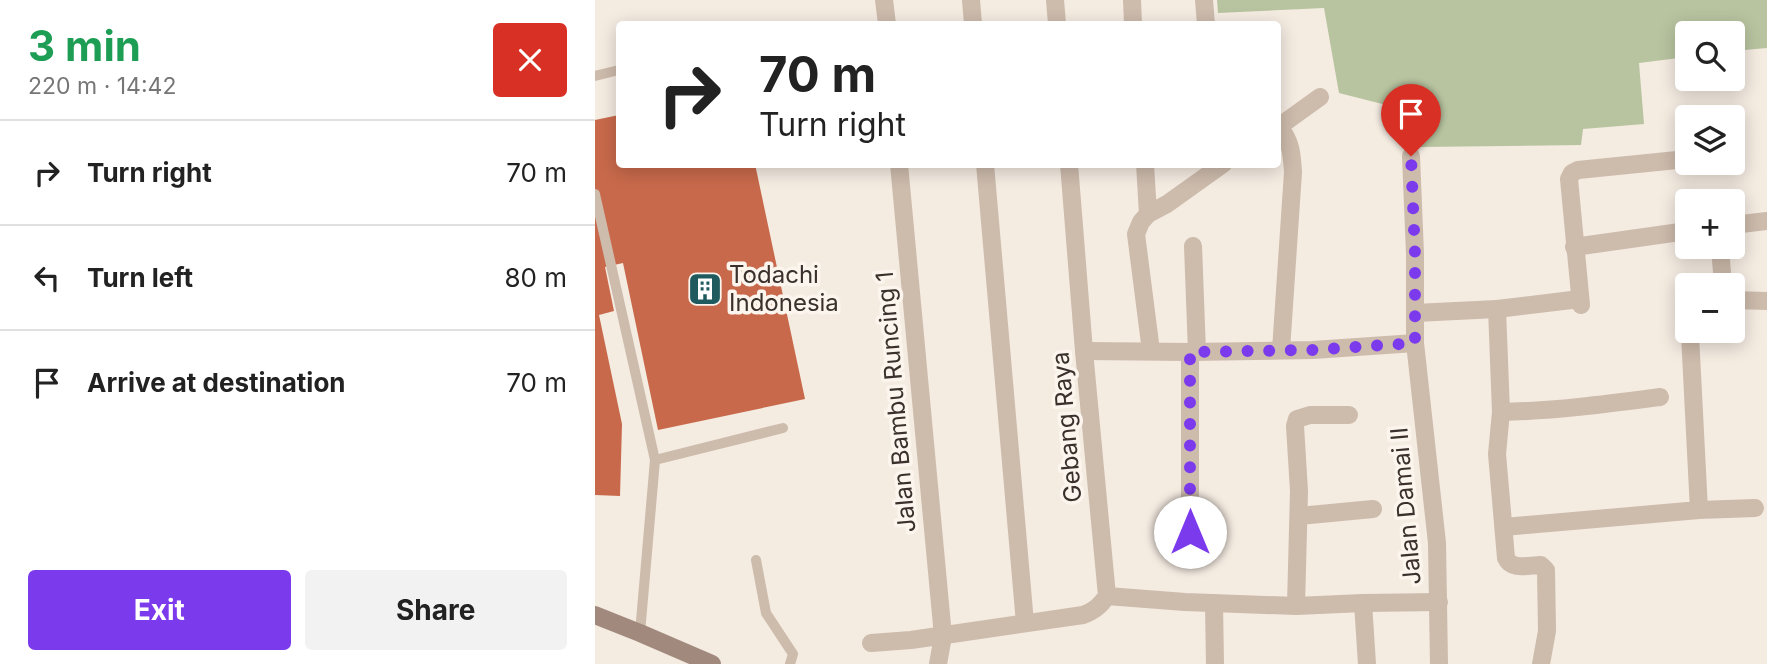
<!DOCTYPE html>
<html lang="en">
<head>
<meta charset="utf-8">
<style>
  :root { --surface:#fff; --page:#f2f2f2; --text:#222; --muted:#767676; --line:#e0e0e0; --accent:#7c3aed }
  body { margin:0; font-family:Inter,sans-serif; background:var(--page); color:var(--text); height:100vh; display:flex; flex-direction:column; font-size:26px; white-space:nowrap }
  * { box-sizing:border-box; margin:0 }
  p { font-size:23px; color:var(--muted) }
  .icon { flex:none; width:38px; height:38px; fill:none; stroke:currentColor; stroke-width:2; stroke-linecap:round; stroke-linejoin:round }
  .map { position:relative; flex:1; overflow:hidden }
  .panel { display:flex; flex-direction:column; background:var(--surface); width:595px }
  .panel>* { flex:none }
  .hud { position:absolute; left:21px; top:21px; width:665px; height:147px; border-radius:7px; box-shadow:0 4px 18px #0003; background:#fff; color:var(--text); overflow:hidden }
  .tools { position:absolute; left:1080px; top:21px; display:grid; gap:14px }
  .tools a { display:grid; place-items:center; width:70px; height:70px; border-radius:7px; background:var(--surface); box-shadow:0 4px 18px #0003; font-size:35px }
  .pin { position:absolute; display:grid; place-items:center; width:60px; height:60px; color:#fff; margin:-72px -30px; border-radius:50% 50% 50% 0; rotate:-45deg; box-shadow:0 0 7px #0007 }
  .pin .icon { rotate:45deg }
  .me { position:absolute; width:77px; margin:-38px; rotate:0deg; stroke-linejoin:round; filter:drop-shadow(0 0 5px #0008) }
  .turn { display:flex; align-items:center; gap:24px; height:147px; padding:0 28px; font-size:32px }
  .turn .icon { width:91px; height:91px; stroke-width:2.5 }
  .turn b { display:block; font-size:49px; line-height:60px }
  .round { display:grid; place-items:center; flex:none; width:74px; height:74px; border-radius:7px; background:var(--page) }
  .summary { display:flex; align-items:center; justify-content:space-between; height:119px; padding:0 28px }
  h1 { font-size:42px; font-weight:700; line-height:52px; color:#1e9e55 }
  .action { display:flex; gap:14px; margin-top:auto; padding:14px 28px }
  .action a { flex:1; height:80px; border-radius:7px; background:var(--accent); color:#fff; font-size:28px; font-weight:700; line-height:80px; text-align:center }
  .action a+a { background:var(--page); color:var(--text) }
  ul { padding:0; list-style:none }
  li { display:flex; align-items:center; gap:21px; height:105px; padding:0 28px; border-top:2px solid var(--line) }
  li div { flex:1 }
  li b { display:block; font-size:26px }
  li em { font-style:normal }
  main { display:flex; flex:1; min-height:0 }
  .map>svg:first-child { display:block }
</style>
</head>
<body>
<main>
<section class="panel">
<div class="summary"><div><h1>3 min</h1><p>220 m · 14:42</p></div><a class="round" style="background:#d93025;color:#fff"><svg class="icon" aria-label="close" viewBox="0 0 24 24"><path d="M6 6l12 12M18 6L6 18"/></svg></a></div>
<ul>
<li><svg class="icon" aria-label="right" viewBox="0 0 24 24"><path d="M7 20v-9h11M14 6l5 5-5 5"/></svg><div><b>Turn right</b></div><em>70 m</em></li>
<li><svg class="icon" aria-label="left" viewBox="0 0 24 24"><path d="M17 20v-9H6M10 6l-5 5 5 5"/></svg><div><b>Turn left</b></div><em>80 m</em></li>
<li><svg class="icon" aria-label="arrive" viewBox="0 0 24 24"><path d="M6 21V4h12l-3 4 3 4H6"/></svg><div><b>Arrive at destination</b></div><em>70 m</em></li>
</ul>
<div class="action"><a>Exit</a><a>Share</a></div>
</section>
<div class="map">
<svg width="1172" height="664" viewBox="0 0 1172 664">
  <rect width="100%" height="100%" fill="#f4ebe1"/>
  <polygon fill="#b8c4a0" points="622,0 1172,0 1172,48 1138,51 1138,33 1092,33 1092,57 1044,63 1049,124 988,129 986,145 825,147 819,112 744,93 729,8 623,13"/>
  <polygon fill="#c8694b" points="24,115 24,164 160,164 210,399 63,430 28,263 10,267 19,311 4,315 27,424 25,496 0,495 0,120"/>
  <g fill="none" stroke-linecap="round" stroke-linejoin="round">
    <g stroke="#cdbbac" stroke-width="10">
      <polyline points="0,76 24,70"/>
      <polyline points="0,194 60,460 45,633"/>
      <polyline points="60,460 188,428"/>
      <polyline points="161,560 171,613 198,654 195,664"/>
    </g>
    <g stroke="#cdbbac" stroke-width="18">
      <polyline points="289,0 292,24"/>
      <polyline points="376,0 378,24"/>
      <polyline points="460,0 462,24"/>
      <polyline points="537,0 538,24"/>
      <polyline points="609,0 611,24"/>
      <path d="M684,127C696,140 697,155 698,172L686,350"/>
      <polyline points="682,128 725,97"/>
      <polyline points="816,156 820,254 820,343 842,543 844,664"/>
      <polyline points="304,164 348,636 343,664"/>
      <polyline points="390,164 430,623"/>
      <polyline points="550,164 553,214"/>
      <polyline points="1138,225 1172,221"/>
      <polyline points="598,246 602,352"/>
      <polyline points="979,247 1092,231"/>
      <polyline points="1125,247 1128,285"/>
      <polyline points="1138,300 1172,301"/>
      <polyline points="986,305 974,179 977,173 983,170 1092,159"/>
      <path d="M902,309L906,412L902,454L911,558C917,571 934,565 946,565L951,570L952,631L946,664"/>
      <polyline points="820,313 902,309 985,299"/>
      <polyline points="489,351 595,352 595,532"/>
      <polyline points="556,351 541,234 546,222 553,214 572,204 628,164"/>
      <polyline points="595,352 718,350 820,343"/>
      <path d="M906,412C960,411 1012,404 1065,397"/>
      <polyline points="1104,510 1160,508"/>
      <polyline points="704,516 778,509"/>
      <polyline points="909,527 1104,510 1095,335"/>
      <polyline points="512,596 590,602 701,606 768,603 844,602"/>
      <polyline points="619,603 620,664"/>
      <polyline points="768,603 772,664"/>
      <polyline points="701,606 704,491 700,426 702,419 715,415 754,415"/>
      <path d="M276,643L316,640L488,615C499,611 505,606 512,596L489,351L474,164"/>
    </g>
    <polyline stroke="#a18a7d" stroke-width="18" points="0,615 45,633 117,664"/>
  </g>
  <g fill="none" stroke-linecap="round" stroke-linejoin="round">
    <polyline stroke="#7c3aed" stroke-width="12" stroke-dasharray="0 21.6" points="595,532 595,352 718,350 820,343 820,254 816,156"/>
  </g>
  <defs>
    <g id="building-square" transform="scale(1.75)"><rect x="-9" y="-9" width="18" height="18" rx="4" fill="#1f5a5e" stroke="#fbf5ee"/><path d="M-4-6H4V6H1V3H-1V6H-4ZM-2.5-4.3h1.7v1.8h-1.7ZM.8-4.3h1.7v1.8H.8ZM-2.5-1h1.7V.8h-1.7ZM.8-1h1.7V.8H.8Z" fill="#fff"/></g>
  </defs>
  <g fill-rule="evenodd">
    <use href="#building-square" x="110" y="289"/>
  </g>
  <g text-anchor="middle" stroke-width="7" stroke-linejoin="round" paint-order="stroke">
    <g font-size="24" fill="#3b302b" stroke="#fbf5ee" text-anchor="start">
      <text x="134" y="283">Todachi<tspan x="134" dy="28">Indonesia</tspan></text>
    </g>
    <g font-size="24" fill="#3b302b" stroke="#fbf5ee">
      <text transform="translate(301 402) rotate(-95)" y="8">Jalan Bambu Runcing 1</text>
      <text transform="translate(472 427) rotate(-95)" y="8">Gebang Raya</text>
      <text transform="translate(811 506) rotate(-95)" y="8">Jalan Damai II</text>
    </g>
  </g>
</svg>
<div class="tools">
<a><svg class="icon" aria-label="search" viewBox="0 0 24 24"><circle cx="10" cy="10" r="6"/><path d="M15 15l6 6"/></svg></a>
<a><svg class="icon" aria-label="layers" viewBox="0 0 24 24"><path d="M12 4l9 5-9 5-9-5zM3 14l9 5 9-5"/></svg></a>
<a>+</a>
<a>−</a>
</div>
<div class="pin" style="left:816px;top:156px;background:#d93025"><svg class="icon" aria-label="arrive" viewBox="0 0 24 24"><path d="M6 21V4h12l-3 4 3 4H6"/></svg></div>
<svg class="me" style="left:595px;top:532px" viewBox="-20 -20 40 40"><circle r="19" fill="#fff"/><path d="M0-13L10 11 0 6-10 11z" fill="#7c3aed"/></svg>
<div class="hud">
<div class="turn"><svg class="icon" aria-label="right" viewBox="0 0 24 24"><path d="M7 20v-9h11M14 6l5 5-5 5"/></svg><div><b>70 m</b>Turn right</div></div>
</div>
</div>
</main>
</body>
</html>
